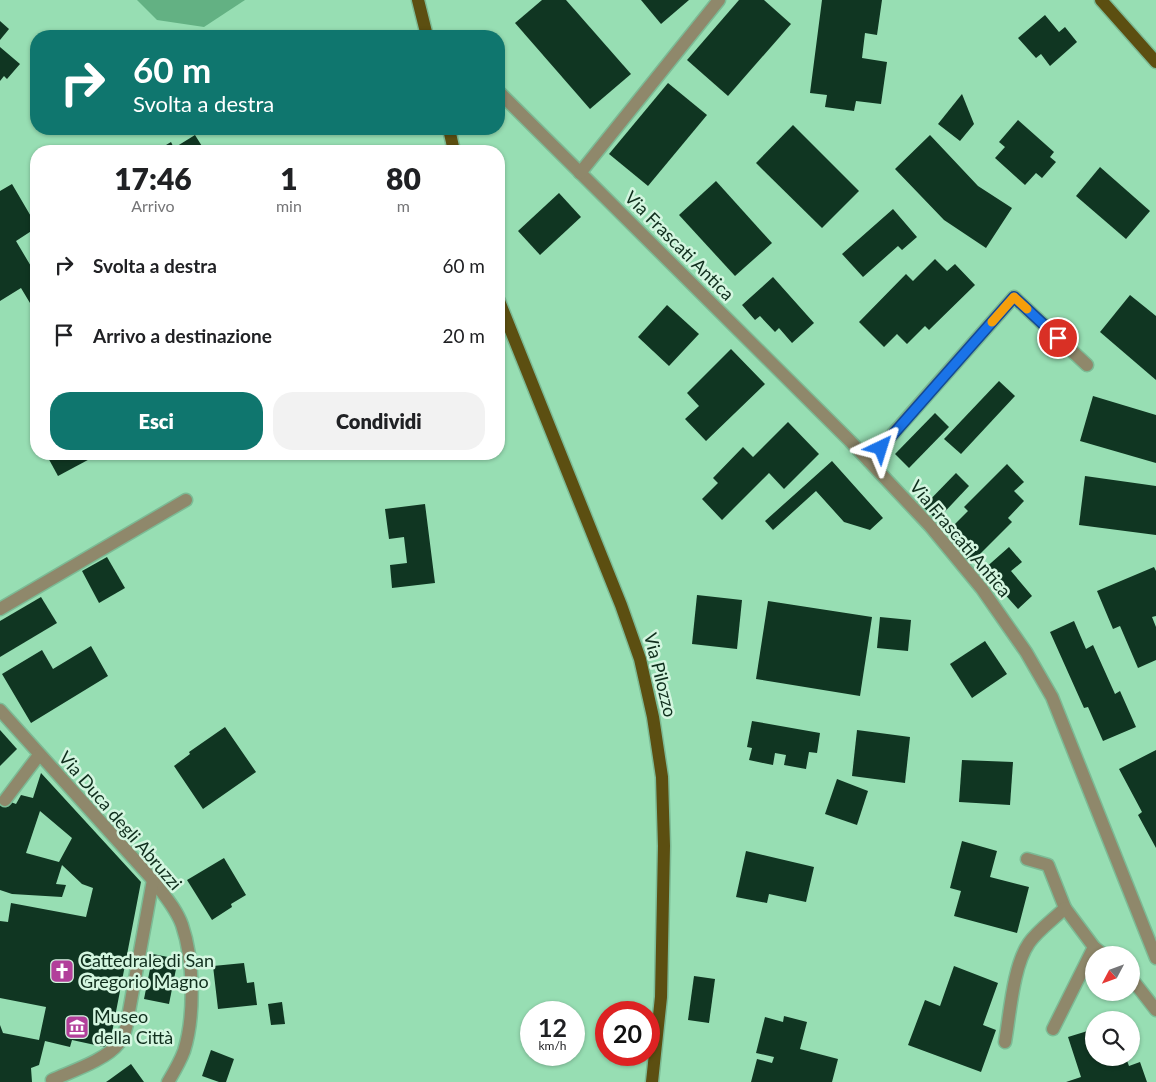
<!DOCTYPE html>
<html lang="it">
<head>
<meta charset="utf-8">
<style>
  :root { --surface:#fff; --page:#f2f2f2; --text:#202124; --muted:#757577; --accent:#0f766e }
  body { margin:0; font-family:Lato,sans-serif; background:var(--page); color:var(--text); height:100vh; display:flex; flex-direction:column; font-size:19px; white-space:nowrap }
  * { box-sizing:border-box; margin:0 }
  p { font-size:16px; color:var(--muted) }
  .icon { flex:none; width:28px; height:28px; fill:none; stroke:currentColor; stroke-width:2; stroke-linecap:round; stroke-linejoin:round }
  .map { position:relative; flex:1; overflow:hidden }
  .details { position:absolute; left:30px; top:145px; width:475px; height:315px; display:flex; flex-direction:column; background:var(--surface); border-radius:20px; box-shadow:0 1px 4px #0004 }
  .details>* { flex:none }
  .top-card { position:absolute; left:30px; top:30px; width:475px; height:105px; border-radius:20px; box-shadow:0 1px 4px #0004; background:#0f766e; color:#fff; overflow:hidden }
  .needle { width:32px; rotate:229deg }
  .tools { position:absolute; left:1085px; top:946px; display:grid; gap:10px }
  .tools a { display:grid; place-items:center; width:55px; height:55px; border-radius:50%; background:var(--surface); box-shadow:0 1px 4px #0004; font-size:25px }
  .speed { position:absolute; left:520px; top:1001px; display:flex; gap:10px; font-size:25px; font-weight:700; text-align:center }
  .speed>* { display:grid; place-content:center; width:65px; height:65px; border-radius:50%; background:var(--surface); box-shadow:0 1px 4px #0004; line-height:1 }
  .speed small { font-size:12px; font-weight:400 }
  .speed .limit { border:8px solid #d22; background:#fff; color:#111 }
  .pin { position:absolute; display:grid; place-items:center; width:42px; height:42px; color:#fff; margin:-21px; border:2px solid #fff; border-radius:50%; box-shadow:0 1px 5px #0007 }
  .me { position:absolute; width:55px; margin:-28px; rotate:41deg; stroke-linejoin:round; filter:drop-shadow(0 0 4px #0008) }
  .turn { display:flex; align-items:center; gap:18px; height:105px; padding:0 20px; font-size:22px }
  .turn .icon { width:65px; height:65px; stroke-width:2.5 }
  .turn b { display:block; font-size:35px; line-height:42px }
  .eta { display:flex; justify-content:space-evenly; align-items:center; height:85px; text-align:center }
  .eta b { font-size:30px; font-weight:800; line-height:35px }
  .cta { display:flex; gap:10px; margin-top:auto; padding:10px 20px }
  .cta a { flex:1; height:58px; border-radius:20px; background:var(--accent); color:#fff; font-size:20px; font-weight:800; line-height:58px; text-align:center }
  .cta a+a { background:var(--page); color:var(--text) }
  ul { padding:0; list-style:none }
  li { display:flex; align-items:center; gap:15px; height:70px; padding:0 20px }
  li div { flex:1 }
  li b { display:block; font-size:19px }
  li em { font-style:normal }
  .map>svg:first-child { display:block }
</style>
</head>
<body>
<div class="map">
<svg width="1156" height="1082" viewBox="0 0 1156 1082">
  <rect width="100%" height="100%" fill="#97deb3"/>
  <polygon fill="#63b183" points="137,0 245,0 204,27 157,20"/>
  <g fill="#103622" fill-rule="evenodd">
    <polygon points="542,0 566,0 631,74 590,109 515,23"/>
    <polygon points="641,0 689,0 661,24"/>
    <polygon points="739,0 764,0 791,24 728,96 687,60"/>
    <polygon points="822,0 882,0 877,35 865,33 862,58 887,62 881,104 856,101 854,111 825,107 827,95 810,93"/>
    <polygon points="1045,15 1059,32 1065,27 1077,42 1050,66 1041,54 1036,58 1018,38"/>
    <polygon points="0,21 9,29 0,40"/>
    <polygon points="0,47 20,64 7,79 4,76 0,81"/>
    <polygon points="668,83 707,115 648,186 609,154"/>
    <polygon points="962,94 974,124 960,141 938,124"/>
    <polygon points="1018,120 1054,152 1050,157 1056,162 1042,178 1036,173 1025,185 995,158 1005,147 999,142"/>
    <polygon points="793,125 859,191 822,228 756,163"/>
    <polygon points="195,135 205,151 156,151 171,142 174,148"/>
    <polygon points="930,135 978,186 1012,208 986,248 944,220 895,169"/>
    <polygon points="1100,167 1150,211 1126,239 1076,196"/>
    <polygon points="716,181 772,243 735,276 679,215"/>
    <polygon points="12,184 36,225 36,228 16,241 32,268 36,265 36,313 21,288 0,301 0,191"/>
    <polygon points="559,193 581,217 540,255 518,231"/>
    <polygon points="893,209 917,237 902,250 898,246 863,277 842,254"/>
    <polygon points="935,259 947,271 955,264 975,285 929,330 925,326 907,344 897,334 884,347 859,322 906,274 913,281"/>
    <polygon points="773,277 814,323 792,343 779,328 775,332 760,316 755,320 742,305"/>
    <polygon points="1130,295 1156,316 1156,380 1100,332"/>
    <polygon points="667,305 699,334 669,366 638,337"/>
    <polygon points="731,349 765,384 706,441 685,419 699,406 687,393"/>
    <polygon points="999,381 1015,396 961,454 944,439"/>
    <polygon points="1093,396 1156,415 1156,463 1080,441"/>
    <polygon points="935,413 949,427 909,468 895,454"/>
    <polygon points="788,422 819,454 784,489 769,473 722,520 702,499 718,483 713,478 743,447 753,457"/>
    <polygon points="46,454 99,454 58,476"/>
    <polygon points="832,461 883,518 870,530 844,522 816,491 773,530 765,521"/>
    <polygon points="1007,464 1024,482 1014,491 1024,501 1008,518 1012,522 971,563 955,547 958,544 947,532 968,511 964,507"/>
    <polygon points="956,473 969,486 937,520 923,507"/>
    <polygon points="1085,476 1156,486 1156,535 1079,525"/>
    <polygon points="425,504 435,583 392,588 390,565 407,563 404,537 389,539 385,509"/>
    <polygon points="1009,547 1022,562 1011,571 1032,596 1018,609 983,570"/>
    <polygon points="107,557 125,588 99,603 82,571"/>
    <polygon points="1154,567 1156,571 1156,616 1152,617 1156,627 1156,660 1138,668 1120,626 1113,629 1097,591"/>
    <polygon points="697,595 742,600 737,649 692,644"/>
    <polygon points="41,597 57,623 0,657 0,621"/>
    <polygon points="768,601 872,617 860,696 756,679"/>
    <polygon points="880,617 911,620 908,651 877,648"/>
    <polygon points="1074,621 1086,649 1093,645 1115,694 1120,691 1136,727 1103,741 1088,707 1084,708 1050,632"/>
    <polygon points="985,641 1007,674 972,698 950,664"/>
    <polygon points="91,646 108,676 31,723 2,674 42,650 53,669"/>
    <polygon points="752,721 820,733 817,753 809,752 806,769 784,765 786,755 775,753 773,765 749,760 752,748 747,747"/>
    <polygon points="225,727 256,772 203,809 174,766 190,754 189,752"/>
    <polygon points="0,730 17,749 0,766"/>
    <polygon points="857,730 910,737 905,783 852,776"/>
    <polygon points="1156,750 1156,848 1138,815 1142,812 1119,769"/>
    <polygon points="962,760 1013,762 1010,805 959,802"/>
    <path d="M41,773L141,882L109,1048L72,1040L70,1047L45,1041L39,1065L31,1068L32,1082H0V1025L3,1033L39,1040L46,1007L0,998V921L8,922L11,903L86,917L93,888L82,884L62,865L56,884L66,885L62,897L12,894L0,890V798L16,804L21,795L33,798ZM40,811L72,838L59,862L26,853Z"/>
    <polygon points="837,779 868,791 857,825 825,814"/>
    <polygon points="962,841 997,851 990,877 1029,887 1017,933 954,916 961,891 950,888"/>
    <polygon points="746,851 814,867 806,902 769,894 767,903 736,897"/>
    <polygon points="224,858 246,895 231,904 232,907 212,920 187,880"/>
    <polygon points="153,954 178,959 169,1004 144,999"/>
    <polygon points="244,963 247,983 254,982 257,1005 218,1009 213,966"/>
    <polygon points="954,966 998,983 983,1025 996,1030 981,1072 908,1045 925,1000 940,1006"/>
    <polygon points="694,976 715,979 709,1023 688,1020"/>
    <polygon points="282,1002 285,1024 271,1025 268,1004"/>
    <polygon points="784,1016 807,1022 800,1049 838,1059 832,1082 751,1082 757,1059 772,1063 774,1057 756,1053 765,1017 783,1022"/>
    <polygon points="1094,1029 1094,1058 1126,1058 1129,1066 1140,1062 1147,1082 1066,1082 1081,1077 1068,1037"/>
    <polygon points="211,1050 234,1059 226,1082 219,1082 202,1076"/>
    <polygon points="131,1064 144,1082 106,1082 109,1080"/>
  </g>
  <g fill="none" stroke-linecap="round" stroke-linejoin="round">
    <g stroke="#7cbb95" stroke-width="15">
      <g id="minor">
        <polyline points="499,92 850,441 930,526 982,589 1026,652 1052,697 1156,958"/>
        <polyline points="580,173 719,0"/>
        <polyline points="869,461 1014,297 1087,365"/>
        <polyline points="0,609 186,500"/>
        <path d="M0,710L153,880C163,894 176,908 182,925C194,960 195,1016 184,1051C180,1062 174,1072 168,1082"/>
        <polyline points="5,800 39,755"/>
        <polyline points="1027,859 1048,865 1065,908"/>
        <polyline points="1131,978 1156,1010"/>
        <polyline points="1053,1029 1094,947"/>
        <path d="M1005,1042C1010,1014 1013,966 1029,943C1038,930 1054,919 1065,908L1094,947L1104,955"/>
        <path d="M52,1080C72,1071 106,1060 119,1043C125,1036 127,1026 128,1017L153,880"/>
      </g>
    </g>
    <g stroke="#7cbb95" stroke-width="15">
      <g id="major">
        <polyline points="418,0 427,36"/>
        <polyline points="1101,0 1156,62"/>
        <polyline points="449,129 454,151"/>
        <polyline points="499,301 621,605 640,659 653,717 662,777 664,846 661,997 652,1082"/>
      </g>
    </g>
    <use href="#minor" stroke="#8f886b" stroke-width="12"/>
    <use href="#major" stroke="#5c4f11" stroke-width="12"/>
  </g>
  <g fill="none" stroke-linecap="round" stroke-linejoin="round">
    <g stroke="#114b97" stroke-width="12">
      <polyline id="route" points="881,448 1014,297 1058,338"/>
    </g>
    <use href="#route" stroke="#1a73e8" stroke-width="9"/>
    <polyline stroke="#f59e0b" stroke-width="9" points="992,322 1014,297 1027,309"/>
  </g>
  <defs>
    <g id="church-square" transform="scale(1.25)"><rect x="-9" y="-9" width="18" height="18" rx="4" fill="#b23f9a" stroke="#d4f6e0"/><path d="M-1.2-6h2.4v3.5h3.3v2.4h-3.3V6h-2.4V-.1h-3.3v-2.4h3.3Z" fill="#fff"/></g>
    <g id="museum-square" transform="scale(1.25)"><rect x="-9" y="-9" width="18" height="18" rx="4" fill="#b23f9a" stroke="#d4f6e0"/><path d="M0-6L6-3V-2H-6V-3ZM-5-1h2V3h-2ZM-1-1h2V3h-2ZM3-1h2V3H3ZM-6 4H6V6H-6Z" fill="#fff"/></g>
  </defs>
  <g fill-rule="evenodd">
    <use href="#church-square" x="62" y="971"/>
    <use href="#museum-square" x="77" y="1027"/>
  </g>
  <g text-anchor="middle" stroke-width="5" stroke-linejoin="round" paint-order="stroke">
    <g font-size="18" fill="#102e1d" stroke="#d4f6e0">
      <text transform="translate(679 246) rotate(45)" y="6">Via Frascati Antica</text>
      <text transform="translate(960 539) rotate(50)" y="6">Via Frascati Antica</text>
      <text transform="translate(660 675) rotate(76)" y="6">Via Pilozzo</text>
      <text transform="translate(120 821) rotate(49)" y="6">Via Duca degli Abruzzi</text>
    </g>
    <g font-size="18" fill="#102e1d" stroke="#d4f6e0" text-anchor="start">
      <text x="80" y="967">Cattedrale di San<tspan x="80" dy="21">Gregorio Magno</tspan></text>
      <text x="94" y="1023">Museo<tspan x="94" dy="21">della Città</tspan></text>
    </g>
  </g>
</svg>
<div class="tools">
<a><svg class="needle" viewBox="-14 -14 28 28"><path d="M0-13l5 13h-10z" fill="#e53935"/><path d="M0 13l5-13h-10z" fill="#757577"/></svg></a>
<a><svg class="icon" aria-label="search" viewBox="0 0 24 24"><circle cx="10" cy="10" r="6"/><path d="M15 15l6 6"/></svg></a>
</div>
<div class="speed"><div>12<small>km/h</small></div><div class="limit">20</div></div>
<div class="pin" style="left:1058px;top:338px;background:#d93025"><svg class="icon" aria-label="arrive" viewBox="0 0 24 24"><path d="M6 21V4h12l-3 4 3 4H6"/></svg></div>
<svg class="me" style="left:881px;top:448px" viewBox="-20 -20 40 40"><path d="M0-17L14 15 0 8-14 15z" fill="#1a73e8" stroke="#fff" stroke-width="4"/></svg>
<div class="top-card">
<div class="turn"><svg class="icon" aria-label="right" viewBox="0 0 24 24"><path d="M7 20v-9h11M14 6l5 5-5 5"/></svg><div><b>60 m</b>Svolta a destra</div></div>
</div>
<section class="details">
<div class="eta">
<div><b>17:46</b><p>Arrivo</p></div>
<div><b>1</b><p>min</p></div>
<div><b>80</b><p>m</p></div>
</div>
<ul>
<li><svg class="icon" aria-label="right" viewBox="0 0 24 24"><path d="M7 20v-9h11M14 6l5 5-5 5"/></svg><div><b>Svolta a destra</b></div><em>60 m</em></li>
<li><svg class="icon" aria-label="arrive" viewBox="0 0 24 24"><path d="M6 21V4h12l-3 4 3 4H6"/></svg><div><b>Arrivo a destinazione</b></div><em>20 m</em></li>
</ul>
<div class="cta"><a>Esci</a><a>Condividi</a></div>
</section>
</div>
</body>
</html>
